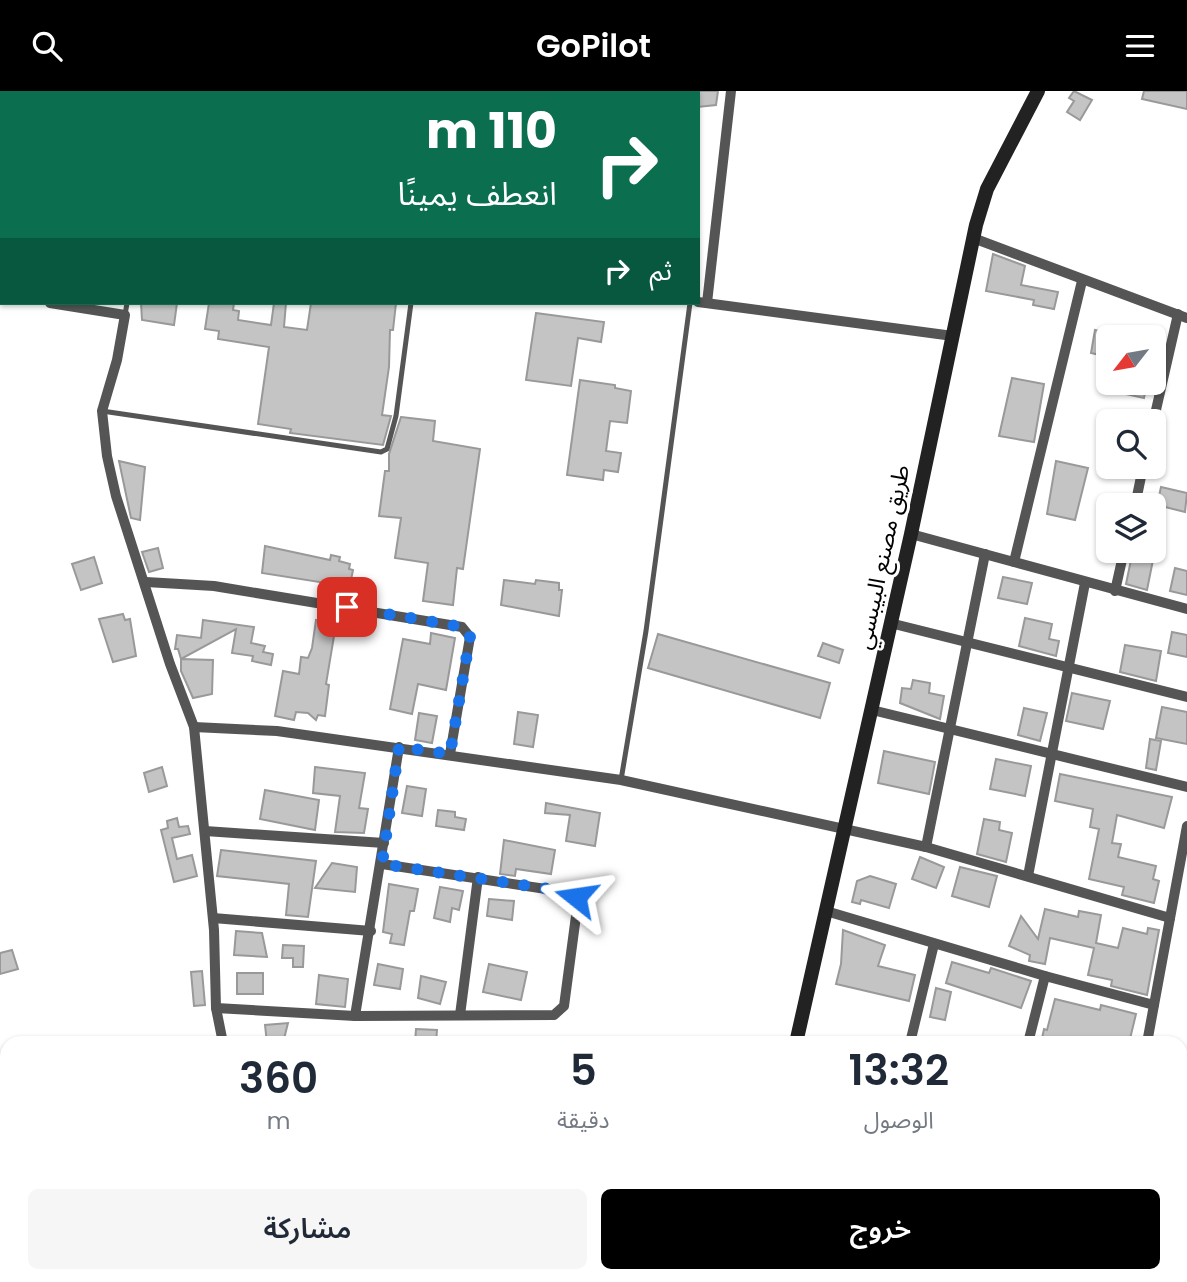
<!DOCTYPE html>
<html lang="ar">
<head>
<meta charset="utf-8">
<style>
  :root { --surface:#fff; --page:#f6f6f7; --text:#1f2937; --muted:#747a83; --accent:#000 }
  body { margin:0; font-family:Poppins,"Noto Sans Arabic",sans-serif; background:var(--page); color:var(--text); direction:rtl; height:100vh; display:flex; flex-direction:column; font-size:26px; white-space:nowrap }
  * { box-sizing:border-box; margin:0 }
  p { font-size:23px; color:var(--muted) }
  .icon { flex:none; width:38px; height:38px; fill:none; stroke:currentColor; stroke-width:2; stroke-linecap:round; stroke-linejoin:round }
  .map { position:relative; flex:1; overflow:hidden; direction:ltr }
  .side { position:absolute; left:0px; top:945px; width:1188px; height:247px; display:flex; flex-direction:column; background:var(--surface); border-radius:21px 21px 0 0; box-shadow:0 2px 5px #0004; direction:rtl }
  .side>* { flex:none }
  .hud { position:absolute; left:0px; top:0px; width:700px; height:214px; box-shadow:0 2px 5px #0004; direction:rtl; background:#0b6e4f; color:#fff; overflow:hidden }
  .needle { width:46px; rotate:239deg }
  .tools { position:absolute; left:1096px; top:234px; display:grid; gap:14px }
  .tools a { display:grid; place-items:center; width:70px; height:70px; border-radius:10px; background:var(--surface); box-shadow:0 2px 5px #0004; font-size:35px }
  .pin { position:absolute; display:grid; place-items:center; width:60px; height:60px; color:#fff; margin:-30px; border-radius:14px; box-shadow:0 4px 10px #0006 }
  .me { position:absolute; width:77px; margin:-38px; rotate:285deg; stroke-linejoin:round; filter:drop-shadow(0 0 5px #0008) }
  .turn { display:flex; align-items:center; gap:24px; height:147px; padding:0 28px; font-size:32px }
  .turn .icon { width:91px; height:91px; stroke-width:2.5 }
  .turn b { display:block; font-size:49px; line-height:60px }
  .then { display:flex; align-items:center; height:66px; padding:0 28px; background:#0003; gap:14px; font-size:26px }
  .eta { display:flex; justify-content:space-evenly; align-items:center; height:119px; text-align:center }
  .eta b { font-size:42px; font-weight:600; line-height:49px }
  .button { display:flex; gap:14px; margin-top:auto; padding:14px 28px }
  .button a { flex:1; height:80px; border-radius:10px; background:var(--accent); color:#fff; font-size:28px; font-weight:600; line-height:80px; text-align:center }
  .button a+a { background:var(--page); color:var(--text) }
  header { display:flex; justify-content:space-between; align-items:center; height:91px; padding:0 28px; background:var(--accent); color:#fff; font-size:32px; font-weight:600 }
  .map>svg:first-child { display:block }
</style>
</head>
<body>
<header><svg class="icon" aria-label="menu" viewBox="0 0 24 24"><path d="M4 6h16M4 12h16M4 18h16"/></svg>GoPilot<svg class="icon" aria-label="search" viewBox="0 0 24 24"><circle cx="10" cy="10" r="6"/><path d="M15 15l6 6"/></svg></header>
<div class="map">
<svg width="1187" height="1191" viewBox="0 0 1187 1191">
  <rect width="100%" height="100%" fill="#fff"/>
  <g fill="#c4c4c4" stroke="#999" stroke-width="2">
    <polygon points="698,0 718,0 716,14 698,16"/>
    <polygon points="1074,0 1092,9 1080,29 1067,21 1074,10 1069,7"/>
    <polygon points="1144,0 1187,0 1187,18 1142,8"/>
    <polygon points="993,163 1025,175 1021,194 1058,201 1054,218 1033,214 1034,209 986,200"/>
    <polygon points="141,212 177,212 174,234 142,229"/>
    <polygon points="209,212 234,212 233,219 239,220 238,229 271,234 274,212 286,212 284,236 307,239 311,212 396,212 393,239 390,239 389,276 382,324 391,325 383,354 290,342 291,338 258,333 269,256 218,248 219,240 205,238"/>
    <polygon points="536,222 604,231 601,251 578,247 571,295 526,289"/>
    <polygon points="1095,239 1108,242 1108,266 1091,262"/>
    <polygon points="1153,246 1164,250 1154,292 1153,292"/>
    <polygon points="1012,287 1044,293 1034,351 999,345"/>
    <polygon points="580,289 615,294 615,297 631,300 627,332 610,330 606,360 621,362 618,381 604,379 603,389 567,384"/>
    <polygon points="1119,292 1147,292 1144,307 1117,301"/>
    <polygon points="401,326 435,330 433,350 480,358 463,478 457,477 453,514 423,510 428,472 395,467 401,427 379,425 385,380 389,380 389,363"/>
    <polygon points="119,370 145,376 140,429 131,427"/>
    <polygon points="1056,370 1088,377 1075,429 1047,423"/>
    <polygon points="1161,396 1187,402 1185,421 1157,414"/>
    <polygon points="265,455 330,469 331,464 340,466 339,470 350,473 349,478 353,479 349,499 325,495 326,492 262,482"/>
    <polygon points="158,457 163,477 149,481 142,461"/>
    <polygon points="1132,464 1153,469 1147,499 1126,493"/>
    <polygon points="94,466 102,492 81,499 72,473"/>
    <polygon points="1175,477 1187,480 1187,504 1170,500"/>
    <polygon points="1003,486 1032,492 1027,513 998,507"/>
    <polygon points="504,489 535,493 536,489 559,492 559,499 562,499 559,525 501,514"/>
    <polygon points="123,523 125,529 130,528 136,565 113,571 99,528"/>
    <polygon points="1025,527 1052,533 1049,548 1059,550 1056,565 1019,555"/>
    <polygon points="203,529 254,536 251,552 265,555 263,561 273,563 271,574 252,570 253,565 232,562 236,538 181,568 178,558 175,558 177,544 201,547"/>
    <polygon points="316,529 336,533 326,593 329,594 325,625 318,624 316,629 308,622 296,621 294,629 275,625 283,580 299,583 301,566 308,567 312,557"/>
    <polygon points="1172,541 1187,544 1187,566 1168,562"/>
    <polygon points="431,542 455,547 446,599 418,593 412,623 390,618 403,548 430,553"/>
    <polygon points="658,543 830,592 820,627 648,577"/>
    <polygon points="823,552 843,559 839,572 818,565"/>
    <polygon points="1125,554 1161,560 1156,590 1120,581"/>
    <polygon points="181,568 213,569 212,603 193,607 181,580"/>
    <polygon points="913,589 930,592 929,602 944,605 940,628 900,612 902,597 911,598"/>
    <polygon points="1072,602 1110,610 1103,638 1066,630"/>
    <polygon points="1162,616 1187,621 1187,653 1156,647"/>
    <polygon points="1024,617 1047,622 1040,650 1018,644"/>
    <polygon points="518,621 538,624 533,656 514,653"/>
    <polygon points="419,622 437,625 432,652 415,649"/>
    <polygon points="1150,648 1161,650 1156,679 1146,677"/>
    <polygon points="884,660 935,671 929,703 878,692"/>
    <polygon points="996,668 1031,675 1025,705 990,698"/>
    <polygon points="162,676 167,695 149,701 144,682"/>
    <polygon points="315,676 365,682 359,717 368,718 364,742 335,741 340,705 313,702"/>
    <polygon points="1060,683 1172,706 1164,737 1117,724 1112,752 1121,753 1118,766 1156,775 1153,788 1159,790 1154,812 1122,804 1124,796 1089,788 1099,738 1090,736 1093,718 1055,710"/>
    <polygon points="407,695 426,698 422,725 402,722"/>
    <polygon points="265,699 319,709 315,739 260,728"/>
    <polygon points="546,712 600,722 595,755 566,750 570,724 545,722"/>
    <polygon points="438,719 455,721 455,726 466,728 464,739 436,735"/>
    <polygon points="177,727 179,736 188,735 190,743 172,747 177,768 192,764 197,785 174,791 161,739 168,737 167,730"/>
    <polygon points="984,728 1000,731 999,739 1012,742 1006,771 977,763"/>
    <polygon points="504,749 555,759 551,783 516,778 515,785 500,783"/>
    <polygon points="221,759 316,770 308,826 286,824 289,793 217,785"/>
    <polygon points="920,766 944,776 936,797 912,788"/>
    <polygon points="332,772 357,776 355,801 315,797"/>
    <polygon points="960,776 997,785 989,816 952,805"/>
    <polygon points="870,785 896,793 889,817 861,809 860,813 852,811 857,790"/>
    <polygon points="389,793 418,798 414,820 410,820 404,854 390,852 392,843 383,841"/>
    <polygon points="440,796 463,800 459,819 452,817 450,831 434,827"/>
    <polygon points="489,808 514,810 512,829 487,825"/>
    <polygon points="1045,818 1078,826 1079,820 1101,824 1096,852 1118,857 1123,837 1147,843 1148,837 1159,839 1147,904 1111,895 1112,889 1088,884 1094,857 1050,847 1045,873 1029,870 1030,864 1009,855 1021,825 1038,848"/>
    <polygon points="843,839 885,854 878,875 915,884 909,910 836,893 841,873"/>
    <polygon points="236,840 262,842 267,866 234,864"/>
    <polygon points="283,854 304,855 303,876 293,876 293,867 282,867"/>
    <polygon points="12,859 18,878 0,883 0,862"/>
    <polygon points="952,871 989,882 991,877 1031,890 1021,917 946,892"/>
    <polygon points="378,873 403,878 400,898 374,894"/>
    <polygon points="489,873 527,881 521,909 483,901"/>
    <polygon points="202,880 205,914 194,915 191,881"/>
    <rect x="237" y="882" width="26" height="21"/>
    <polygon points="319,884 348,888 345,916 316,913"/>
    <polygon points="421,885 446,891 440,913 418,907"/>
    <polygon points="936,897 951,901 945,929 930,926"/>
    <polygon points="1055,908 1100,919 1101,914 1136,923 1129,952 1041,952 1044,938 1047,939"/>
    <polygon points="288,932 283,952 267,952 265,934"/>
    <polygon points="416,938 437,939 436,952 415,952"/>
  </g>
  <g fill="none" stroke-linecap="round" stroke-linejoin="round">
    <g stroke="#555" stroke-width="5">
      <polyline points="125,224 127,212"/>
      <polyline points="102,320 381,361 387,358 396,325 411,212"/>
      <polyline points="621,689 646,540 690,212"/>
    </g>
    <g stroke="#555" stroke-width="10">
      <polyline points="523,0 524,2"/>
      <polyline points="973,147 1187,227"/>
      <polyline points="0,203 2,204"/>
      <polyline points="698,211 953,245"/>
      <polyline points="50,212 125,224 117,269 102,320 107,365 116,405 170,573 194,636 214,839 216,917 223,952"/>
      <polyline points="707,212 731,0"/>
      <polyline points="1153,332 1178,223"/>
      <polyline points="1135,415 1143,376"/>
      <polyline points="911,443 1187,518"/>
      <polyline points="1014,471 1082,190"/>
      <polyline points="146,491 214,495 462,536 470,546 450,663"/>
      <polyline points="1115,500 1124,460"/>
      <polyline points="890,532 1187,606"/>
      <polyline points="872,619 1187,696"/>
      <polyline points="194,636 277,640 621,689 926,756 1170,827"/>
      <polyline points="205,740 384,752"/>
      <polyline points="926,756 985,463"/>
      <polyline points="1028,785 1085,492"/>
      <polyline points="826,820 1045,885 1154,914"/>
      <polyline points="213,827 371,840"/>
      <polyline points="216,917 355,925 554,924 564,915 578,810 572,802 382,773"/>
      <polyline points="460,924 478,786"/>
      <polyline points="355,925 399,656"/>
      <polyline points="910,952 934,853"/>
      <polyline points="1028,952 1045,885"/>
      <polyline points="1147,952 1187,735"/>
      <polyline points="0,1021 7,1059"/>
      <polyline points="1181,1091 1187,1086"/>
      <polyline points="44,1185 46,1191"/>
      <polyline points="279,1185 281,1191"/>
      <polyline points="468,1185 470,1191"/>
      <polyline points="624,1185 629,1191"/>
      <polyline points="782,1185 787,1191"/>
      <polyline points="1155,1185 1160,1191"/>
    </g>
    <g stroke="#222" stroke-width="14">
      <polyline points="796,952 911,443 976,134 987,98 1038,0"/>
      <polyline points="579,1191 590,1185"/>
    </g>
  </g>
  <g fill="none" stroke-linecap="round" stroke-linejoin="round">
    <polyline stroke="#1a73e8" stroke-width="12" stroke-dasharray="0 21.6" points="347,516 462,536 470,546 450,663 399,656 382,773 549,798 572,802 576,806"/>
  </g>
  <g text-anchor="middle" stroke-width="6" stroke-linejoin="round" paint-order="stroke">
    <g font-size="23" fill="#000" stroke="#fff">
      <text transform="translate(882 466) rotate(-78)" y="8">طريق مصنع البيبسي</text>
    </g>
  </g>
</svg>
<div class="tools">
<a><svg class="needle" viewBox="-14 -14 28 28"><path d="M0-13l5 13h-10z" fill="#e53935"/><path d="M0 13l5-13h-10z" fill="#747a83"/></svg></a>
<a><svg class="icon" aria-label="search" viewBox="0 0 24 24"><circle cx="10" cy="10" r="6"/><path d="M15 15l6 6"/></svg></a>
<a><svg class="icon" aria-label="layers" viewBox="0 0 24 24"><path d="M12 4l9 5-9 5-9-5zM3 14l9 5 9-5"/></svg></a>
</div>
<div class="pin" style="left:347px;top:516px;background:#d93025"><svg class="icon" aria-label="arrive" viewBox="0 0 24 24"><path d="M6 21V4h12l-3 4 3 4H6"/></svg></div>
<svg class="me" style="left:576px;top:806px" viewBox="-20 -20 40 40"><path d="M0-17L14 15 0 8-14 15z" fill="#1a73e8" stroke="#fff" stroke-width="4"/></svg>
<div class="hud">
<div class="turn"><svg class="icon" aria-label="right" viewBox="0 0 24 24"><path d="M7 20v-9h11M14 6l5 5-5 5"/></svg><div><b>110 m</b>انعطف يمينًا</div></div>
<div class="then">ثم<svg class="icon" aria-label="right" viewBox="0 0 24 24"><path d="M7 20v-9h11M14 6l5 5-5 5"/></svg></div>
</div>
<section class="side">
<div class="eta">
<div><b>13:32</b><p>الوصول</p></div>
<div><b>5</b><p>دقيقة</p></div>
<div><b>360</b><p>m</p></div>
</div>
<div class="button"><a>خروج</a><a>مشاركة</a></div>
</section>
</div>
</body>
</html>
